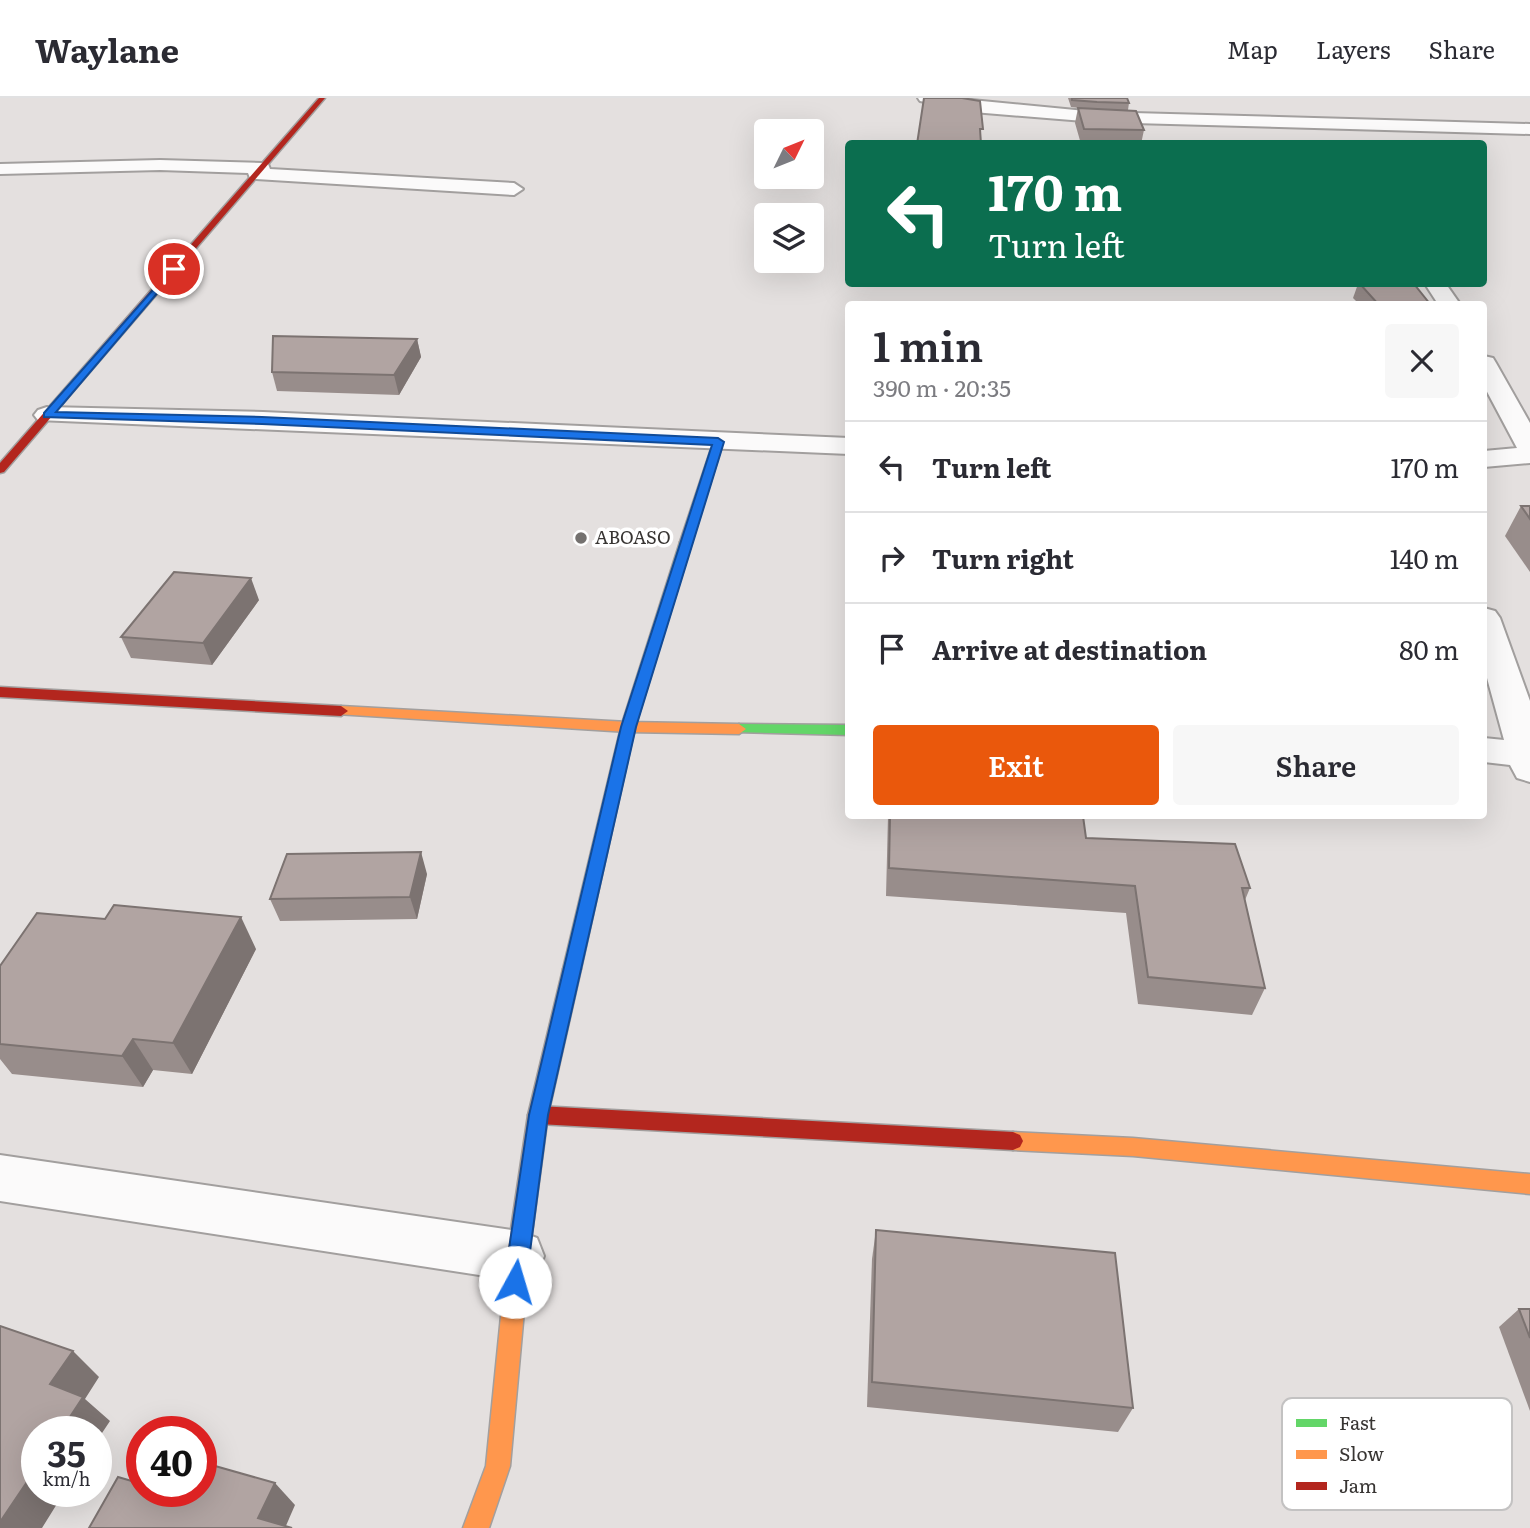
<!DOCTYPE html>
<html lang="en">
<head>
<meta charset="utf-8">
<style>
  :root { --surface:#fff; --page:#f7f7f7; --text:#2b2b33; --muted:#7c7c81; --line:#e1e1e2; --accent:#ea580c }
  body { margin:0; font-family:Literata,serif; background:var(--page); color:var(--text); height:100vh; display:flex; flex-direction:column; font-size:26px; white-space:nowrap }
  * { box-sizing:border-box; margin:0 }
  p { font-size:23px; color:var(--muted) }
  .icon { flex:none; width:38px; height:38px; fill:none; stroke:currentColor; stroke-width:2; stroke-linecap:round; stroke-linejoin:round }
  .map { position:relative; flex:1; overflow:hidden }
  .sheet { position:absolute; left:845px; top:203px; width:642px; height:518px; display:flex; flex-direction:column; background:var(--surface); border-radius:7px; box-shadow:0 7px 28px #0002 }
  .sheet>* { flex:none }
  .guide { position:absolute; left:845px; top:42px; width:642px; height:147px; border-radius:7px; box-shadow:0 7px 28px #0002; background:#0b6e4f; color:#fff; overflow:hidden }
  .needle { width:46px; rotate:47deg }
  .fabs { position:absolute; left:754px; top:21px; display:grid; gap:14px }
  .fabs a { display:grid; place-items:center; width:70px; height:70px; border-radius:7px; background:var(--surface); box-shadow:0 7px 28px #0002; font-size:35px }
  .speed { position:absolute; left:21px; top:1318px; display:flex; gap:14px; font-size:35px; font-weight:700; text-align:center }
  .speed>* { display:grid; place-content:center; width:91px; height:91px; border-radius:50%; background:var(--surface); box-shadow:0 7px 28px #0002; line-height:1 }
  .speed small { font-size:18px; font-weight:400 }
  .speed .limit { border:10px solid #d22; background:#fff; color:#111 }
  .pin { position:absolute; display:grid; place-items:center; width:60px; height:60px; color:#fff; margin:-30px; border:4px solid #fff; border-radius:50%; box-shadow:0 2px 7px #0007 }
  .me { position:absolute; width:77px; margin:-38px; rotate:6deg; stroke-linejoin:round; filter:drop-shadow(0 0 5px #0008) }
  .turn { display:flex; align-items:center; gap:24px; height:147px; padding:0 28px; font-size:32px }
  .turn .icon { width:91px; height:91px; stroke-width:2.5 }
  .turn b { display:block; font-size:49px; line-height:60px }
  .round { display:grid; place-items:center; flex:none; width:74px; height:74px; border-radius:7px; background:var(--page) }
  .summary { display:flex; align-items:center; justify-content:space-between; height:119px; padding:0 28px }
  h1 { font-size:42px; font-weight:600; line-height:52px }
  .primary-button { display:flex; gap:14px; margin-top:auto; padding:14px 28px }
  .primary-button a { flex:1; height:80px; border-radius:7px; background:var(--accent); color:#fff; font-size:28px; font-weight:600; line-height:80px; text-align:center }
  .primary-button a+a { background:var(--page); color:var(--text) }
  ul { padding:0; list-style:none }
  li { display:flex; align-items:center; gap:21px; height:91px; padding:0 28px; border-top:2px solid var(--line) }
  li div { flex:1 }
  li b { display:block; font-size:26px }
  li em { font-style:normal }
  header { display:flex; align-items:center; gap:42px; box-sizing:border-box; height:98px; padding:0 35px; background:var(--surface); border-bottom:2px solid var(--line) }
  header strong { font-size:33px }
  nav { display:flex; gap:38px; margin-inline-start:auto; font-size:24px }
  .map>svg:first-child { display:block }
</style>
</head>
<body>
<header>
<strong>Waylane</strong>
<nav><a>Map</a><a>Layers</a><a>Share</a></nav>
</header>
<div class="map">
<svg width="1530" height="1430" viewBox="0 0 1530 1430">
  <rect width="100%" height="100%" fill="#e4e0df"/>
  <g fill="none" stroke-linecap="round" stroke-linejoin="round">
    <g stroke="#a29f9e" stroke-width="4">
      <g id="street">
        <polygon points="918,0 951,0 1096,14 1530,26 1530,36 1096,24 973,14 920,3"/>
        <polygon points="160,62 262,65 268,66 270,71 514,85 523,91 514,97 482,95 256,81 250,80 248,75 160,72 0,76 0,66"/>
        <polygon points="1425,186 1446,186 1460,206 1438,206"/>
        <polygon points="1484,258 1493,260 1496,265 1530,325 1530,365 1484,369 1484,353 1517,350 1484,288"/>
        <polygon points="47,309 263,314 849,340 849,356 38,322 34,317 38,312"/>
        <polygon points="1484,510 1495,513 1500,520 1530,603 1530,684 1517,680 1510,667 1484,664 1484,640 1504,642 1484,569"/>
        <polygon points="0,1057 518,1133 537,1140 544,1158 537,1176 518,1183 0,1103"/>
      </g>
    </g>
    <g stroke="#a29f9e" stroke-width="3">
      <g id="fast">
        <polygon points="686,440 692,444 635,629 581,871 578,876 572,878 566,876 563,871 621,629 680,444"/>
        <polygon points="739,626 849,627 849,637 734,634 732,631"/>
      </g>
    </g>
    <g stroke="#a29f9e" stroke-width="3">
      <g id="slow">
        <polygon points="714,342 723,344 692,444 690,447 682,447 680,444"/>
        <polygon points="341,608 628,624 739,626 746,631 739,636 628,634 336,616 334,613"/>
        <polygon points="572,864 578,866 581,871 548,1017 529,1158 510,1368 489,1430 463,1430 486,1368 507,1158 528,1017 563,871 566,866"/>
        <polygon points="1013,1034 1133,1040 1530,1076 1530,1096 1133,1058 1013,1052 1006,1049 1003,1043 1006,1037"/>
      </g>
    </g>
    <g stroke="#a29f9e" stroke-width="3">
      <g id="jam">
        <polygon points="319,0 325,0 4,374 0,375 0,365"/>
        <polygon points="0,589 341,608 348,613 341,618 0,599"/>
        <polygon points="538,1008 1013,1034 1020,1037 1023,1043 1020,1049 1013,1052 538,1026 531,1023 528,1017 531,1011"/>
      </g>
    </g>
    <polyline stroke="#c2c0bf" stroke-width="2" stroke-dasharray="3.5 2" stroke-linecap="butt" points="991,45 998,46"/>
    <use href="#street" fill="#fbfafa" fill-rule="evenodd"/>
    <use href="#fast" fill="#63d668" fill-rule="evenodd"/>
    <use href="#slow" fill="#ff974d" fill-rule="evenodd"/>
    <use href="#jam" fill="#b3261e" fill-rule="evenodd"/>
  </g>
  <g fill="#988d8b">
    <polygon points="1068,0 1127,0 1129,5 1128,12 1144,32 1141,46 1081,46 1075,25 1078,10 1088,11 1071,9"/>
    <polygon points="1358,186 1414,186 1430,206 1359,206 1353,200"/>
    <polygon points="417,241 421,259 399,297 277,293 272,274"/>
    <polygon points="1521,408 1530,408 1530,474 1505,438"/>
    <polygon points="259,502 212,567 131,560 121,539"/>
    <polygon points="888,718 1083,718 1086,740 1250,790 1245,802 1265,890 1252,917 1138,906 1126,815 886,798"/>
    <polygon points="427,776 417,821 280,823 270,801"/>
    <polygon points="256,851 192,976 153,972 143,989 12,976 0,961 0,868"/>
    <polygon points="876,1132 1133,1310 1118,1334 867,1309 872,1161"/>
    <polygon points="1519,1211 1530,1211 1530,1313 1499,1229"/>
  </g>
  <g fill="#7c7371">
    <polygon points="417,241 421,259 399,297 394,277"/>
    <polygon points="251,480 259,502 212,567 203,545"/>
    <polygon points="421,754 427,776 417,821 410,799"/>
    <polygon points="241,819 256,851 192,976 173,945"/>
    <polygon points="133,941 153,972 143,989 122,958"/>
    <polygon points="73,1253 99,1279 85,1301 110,1323 96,1344 96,1334 60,1334 50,1286"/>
    <polygon points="37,1369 37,1393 65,1393 42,1430 0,1430 0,1424"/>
    <polygon points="275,1385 295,1407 285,1430 258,1420"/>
  </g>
  <g fill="#b1a4a2" stroke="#7c7371" stroke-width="2">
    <polygon points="924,0 962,0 980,3 983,31 980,31 981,46 917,46"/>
    <polygon points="1072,0 1127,0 1129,5 1097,4 1072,2"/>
    <polygon points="1078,10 1136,13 1144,32 1084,31"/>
    <polygon points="1360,186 1414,186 1430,206 1378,206"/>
    <polygon points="273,238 417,241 394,277 272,274"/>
    <polygon points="1521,408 1530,408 1530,421"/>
    <polygon points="174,474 251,480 203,545 121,539"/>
    <polygon points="890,718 1083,718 1086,740 1235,746 1250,790 1242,790 1265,890 1148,879 1135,788 889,770"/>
    <polygon points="421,754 410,799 270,801 287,756"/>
    <polygon points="114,807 241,819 173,945 133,941 122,958 0,946 0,868 37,815 105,821"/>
    <polygon points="876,1132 1115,1155 1133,1310 872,1284"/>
    <polygon points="1519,1211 1530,1211 1530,1240"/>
    <polygon points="0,1228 73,1253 50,1286 83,1299 60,1334 37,1334 37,1369 0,1424"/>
    <polygon points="201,1364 275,1385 258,1420 292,1430 89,1430 118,1379 142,1386 142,1393 167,1393 173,1395 174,1393 201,1393"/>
  </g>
  <polygon fill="#1a73e8" stroke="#114b97" stroke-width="2" points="174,168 177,172 56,314 262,319 718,340 724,344 636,629 548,1017 526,1184 523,1192 515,1195 508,1192 504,1184 529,1017 621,629 712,347 262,326 44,319 44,315"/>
  <circle fill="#74716f" stroke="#fff" stroke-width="2.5" cx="581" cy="440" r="7"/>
  <g text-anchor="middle" stroke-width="7" stroke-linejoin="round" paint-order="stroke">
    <g font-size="18" fill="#383533" stroke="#fff" text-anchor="start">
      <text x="595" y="446">ABOASO</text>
    </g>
  </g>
  <rect x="1282" y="1300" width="230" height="112" rx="10" fill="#fff" stroke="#c3c2c2" stroke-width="2"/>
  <rect x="1296" y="1321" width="31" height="8" fill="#63d668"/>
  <rect x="1296" y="1352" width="31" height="9" fill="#ff974d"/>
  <rect x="1296" y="1384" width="31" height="8" fill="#b3261e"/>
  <g font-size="19" fill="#383533">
    <text x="1339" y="1332">Fast</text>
    <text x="1339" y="1363">Slow</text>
    <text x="1339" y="1395">Jam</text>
  </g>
</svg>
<div class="fabs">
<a><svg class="needle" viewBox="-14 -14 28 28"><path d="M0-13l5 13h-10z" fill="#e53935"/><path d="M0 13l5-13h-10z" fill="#7c7c81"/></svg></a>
<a><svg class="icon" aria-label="layers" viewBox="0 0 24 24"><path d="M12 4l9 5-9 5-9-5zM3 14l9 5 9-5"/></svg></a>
</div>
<div class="speed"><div>35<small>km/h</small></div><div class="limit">40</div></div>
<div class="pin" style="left:174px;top:171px;background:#d93025"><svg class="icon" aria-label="arrive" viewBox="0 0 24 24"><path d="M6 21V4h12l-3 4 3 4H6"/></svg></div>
<svg class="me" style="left:515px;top:1184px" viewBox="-20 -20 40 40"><circle r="19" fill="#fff"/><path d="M0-13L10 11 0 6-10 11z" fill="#1a73e8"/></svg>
<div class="guide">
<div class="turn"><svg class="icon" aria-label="left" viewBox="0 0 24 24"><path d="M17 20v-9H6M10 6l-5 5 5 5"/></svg><div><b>170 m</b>Turn left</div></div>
</div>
<section class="sheet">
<div class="summary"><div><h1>1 min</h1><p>390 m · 20:35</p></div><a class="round"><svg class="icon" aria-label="close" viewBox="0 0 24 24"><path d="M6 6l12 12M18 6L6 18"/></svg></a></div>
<ul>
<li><svg class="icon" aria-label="left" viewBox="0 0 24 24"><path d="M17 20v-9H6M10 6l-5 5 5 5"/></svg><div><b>Turn left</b></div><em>170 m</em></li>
<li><svg class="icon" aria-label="right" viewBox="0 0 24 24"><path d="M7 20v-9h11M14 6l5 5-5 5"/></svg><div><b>Turn right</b></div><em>140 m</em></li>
<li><svg class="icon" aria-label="arrive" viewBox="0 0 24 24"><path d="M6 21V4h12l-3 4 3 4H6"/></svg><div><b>Arrive at destination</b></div><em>80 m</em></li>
</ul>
<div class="primary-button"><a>Exit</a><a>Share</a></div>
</section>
</div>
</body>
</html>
